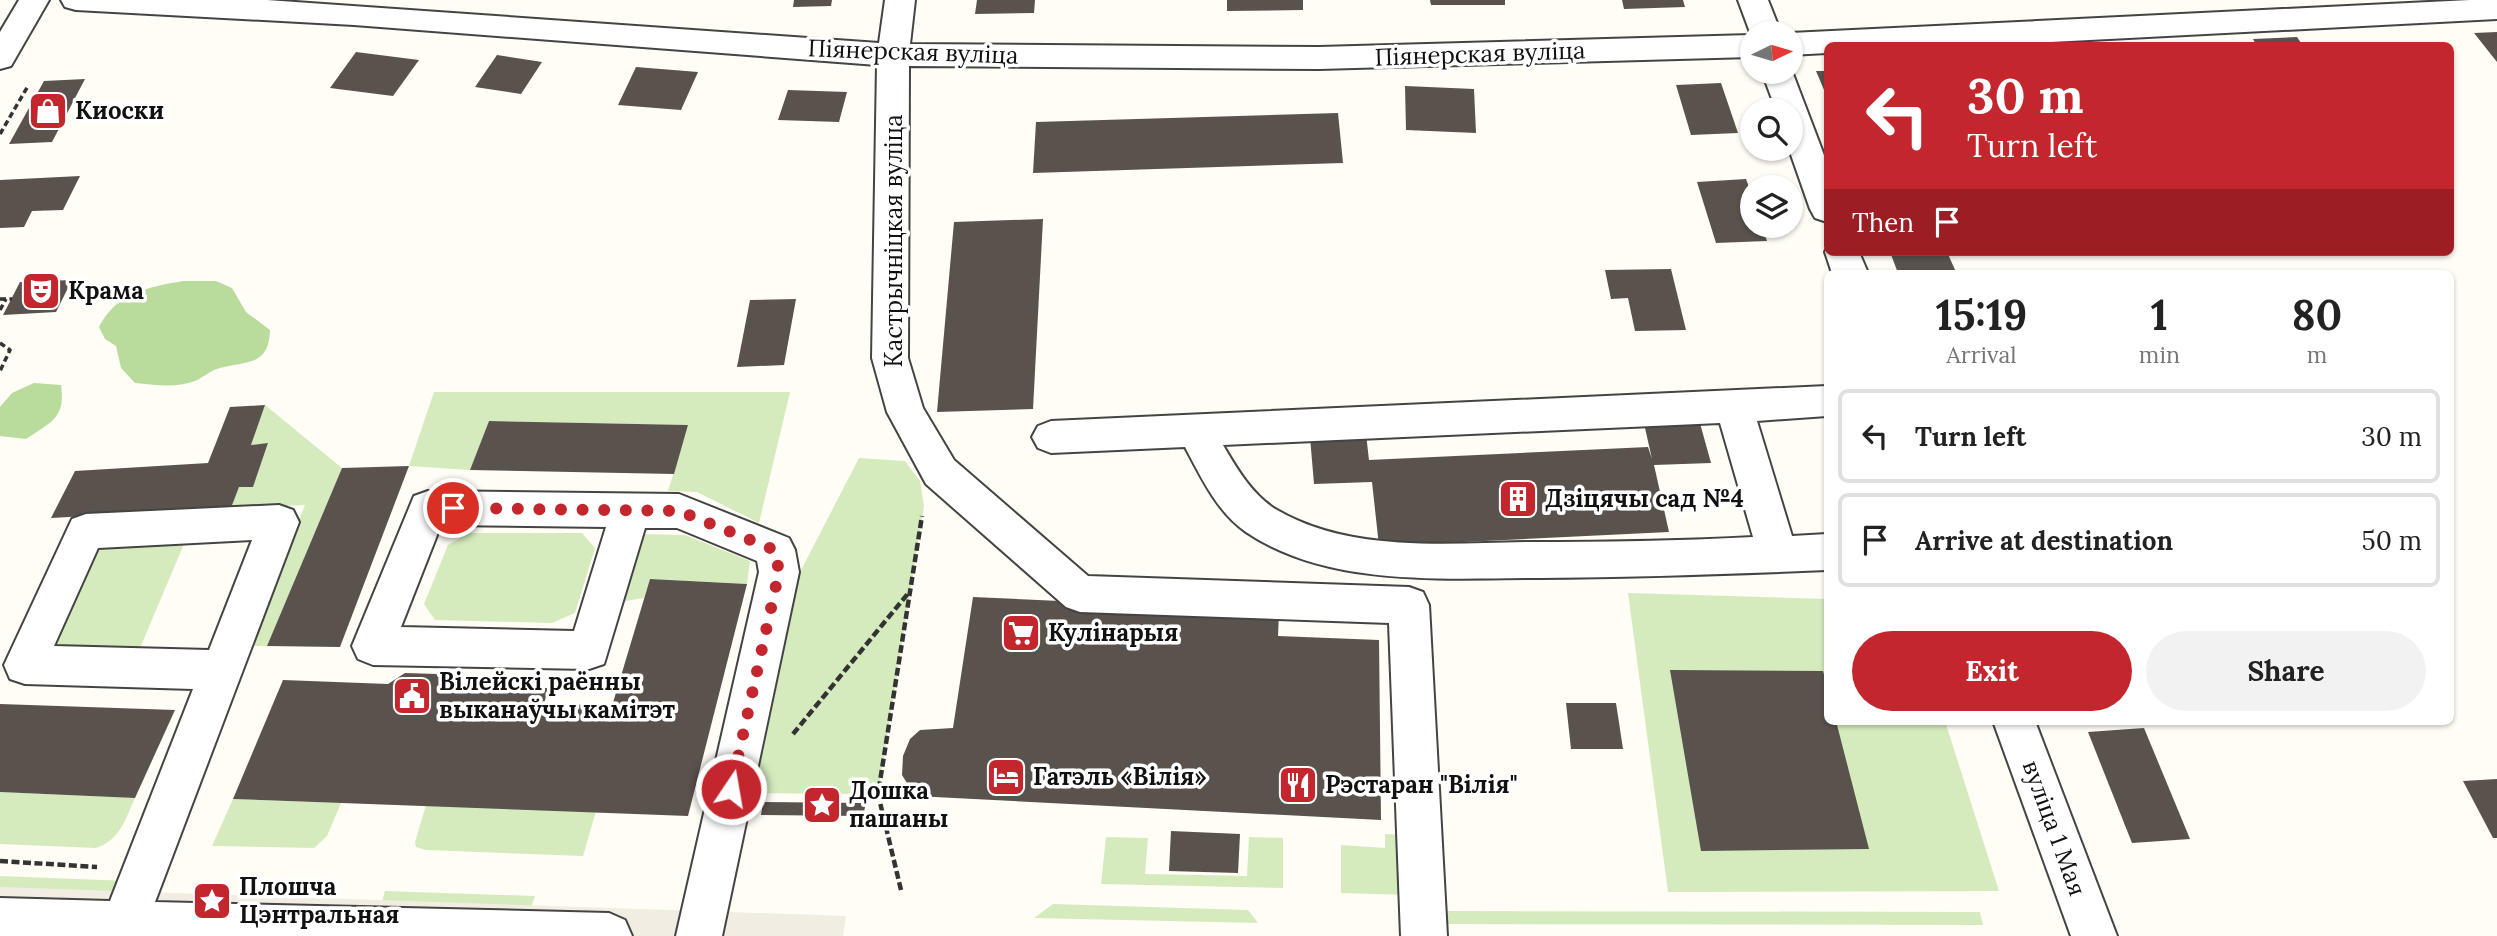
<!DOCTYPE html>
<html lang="en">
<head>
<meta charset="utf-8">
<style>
  :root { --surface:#fff; --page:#f2f2f2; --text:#222; --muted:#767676; --line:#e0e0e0; --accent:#c4262e }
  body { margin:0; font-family:Lora,serif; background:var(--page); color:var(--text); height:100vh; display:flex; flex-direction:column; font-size:26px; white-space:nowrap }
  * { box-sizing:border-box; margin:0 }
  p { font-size:23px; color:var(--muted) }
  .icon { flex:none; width:38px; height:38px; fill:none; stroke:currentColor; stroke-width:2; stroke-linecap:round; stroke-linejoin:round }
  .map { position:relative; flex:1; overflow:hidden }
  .details { position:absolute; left:1824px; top:270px; width:630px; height:455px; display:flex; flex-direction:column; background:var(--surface); border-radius:10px; box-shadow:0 2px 5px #0004 }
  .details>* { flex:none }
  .guide { position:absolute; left:1824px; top:42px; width:630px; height:214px; border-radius:10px; box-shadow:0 2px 5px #0004; background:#c4262e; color:#fff; overflow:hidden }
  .needle { width:46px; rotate:85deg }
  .controls { position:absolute; left:1740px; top:21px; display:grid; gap:14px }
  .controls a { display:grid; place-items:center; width:63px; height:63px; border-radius:50%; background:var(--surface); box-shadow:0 2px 5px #0004; font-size:35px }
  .pin { position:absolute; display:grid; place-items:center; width:60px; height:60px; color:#fff; margin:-30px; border:4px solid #fff; border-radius:50%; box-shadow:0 2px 7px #0007 }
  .me { position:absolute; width:77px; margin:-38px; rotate:12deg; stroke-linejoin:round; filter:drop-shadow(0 0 5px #0008) }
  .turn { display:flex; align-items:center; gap:24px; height:147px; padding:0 28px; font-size:32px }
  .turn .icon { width:91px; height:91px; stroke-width:2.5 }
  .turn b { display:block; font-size:49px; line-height:60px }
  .then { display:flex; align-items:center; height:66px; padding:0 28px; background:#0003; gap:14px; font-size:26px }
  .eta { display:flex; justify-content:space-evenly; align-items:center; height:119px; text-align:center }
  .eta b { font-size:42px; font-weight:800; line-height:49px }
  .cta { display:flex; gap:14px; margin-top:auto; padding:14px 28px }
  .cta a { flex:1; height:80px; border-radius:42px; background:var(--accent); color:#fff; font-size:28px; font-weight:800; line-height:80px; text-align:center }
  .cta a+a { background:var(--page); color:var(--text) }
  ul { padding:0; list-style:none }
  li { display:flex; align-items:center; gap:21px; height:94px; margin:0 14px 10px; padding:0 14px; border:4px solid var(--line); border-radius:10px }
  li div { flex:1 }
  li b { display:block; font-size:26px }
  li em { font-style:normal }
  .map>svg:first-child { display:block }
</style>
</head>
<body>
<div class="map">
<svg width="2497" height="936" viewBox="0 0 2497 936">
  <rect width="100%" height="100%" fill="#fffdf5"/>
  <g fill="#d5ebbd">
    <polygon points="434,392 790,392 759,523 697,492 668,491 688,425 489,421 470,470 409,466"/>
    <polygon points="265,405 342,468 267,646 249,646 305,505 231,508 239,487 253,486 268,444 251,445"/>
    <polygon points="859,458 905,461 920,481 924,506 878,794 744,793 798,576"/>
    <polygon points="192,525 132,667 25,665 86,531"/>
    <polygon points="469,533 582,533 595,548 575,613 552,623 435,620 424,604 448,545"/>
    <polygon points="639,534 685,535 750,561 747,584 650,579 644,598 620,602"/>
    <polygon points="1628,593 1827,599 1827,721 1945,721 1999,891 1668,892"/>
    <path d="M0,792L135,798C125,820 120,840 96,848L0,844Z"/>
    <polygon points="233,799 341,803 327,836 314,848 212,846"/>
    <polygon points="426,805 596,811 583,856 426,850 416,847 415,842"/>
    <polygon points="1385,834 1406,835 1407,895 1341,893 1341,845 1385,848"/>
    <polygon points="1106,837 1148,838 1145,874 1247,876 1249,837 1283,838 1283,888 1101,884"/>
    <polygon points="0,876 128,881 122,894 0,890"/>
    <polygon points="385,891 535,896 530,910 381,905"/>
    <polygon points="1053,904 1248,910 1258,923 1034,918"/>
    <polygon points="1446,911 1980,912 1983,925 1446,924"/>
  </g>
  <g fill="#b9dc9c">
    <path d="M183,281H216L232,288L246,312L270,330C269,366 247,361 220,368C211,370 204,377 195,381C177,388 154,385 135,383L121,368L116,346L105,339L99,327C116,293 148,287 183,281Z"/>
    <path d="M34,383L61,385C66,418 51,422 26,439L0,436V407L12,393Z"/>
  </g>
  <polygon fill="#f1ede2" points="0,887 846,916 843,936 0,936"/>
  <g fill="#5a524d">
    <polygon points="794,0 832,0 831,6 793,7"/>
    <polygon points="977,0 1035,0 1034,13 975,14"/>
    <polygon points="1227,0 1303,0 1303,10 1227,11"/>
    <polygon points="1430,0 1505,0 1505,5 1431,5"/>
    <polygon points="1622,0 1683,0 1685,7 1624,9"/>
    <polygon points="2497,32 2497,62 2474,33"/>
    <polygon points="2297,37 2303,46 2257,46 2253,39"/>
    <polygon points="356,52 419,60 393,96 330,88"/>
    <polygon points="497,55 542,62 521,94 475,87"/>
    <polygon points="636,67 698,72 681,110 618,105"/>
    <polygon points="1816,71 1827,71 1827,97"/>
    <polygon points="85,79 52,142 9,144 44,81"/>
    <polygon points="1721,83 1738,133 1691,135 1676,85"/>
    <polygon points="1405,86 1474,89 1476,133 1406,130"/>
    <polygon points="788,90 847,92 839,122 778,120"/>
    <polygon points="1338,113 1343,163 1033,173 1036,122"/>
    <polygon points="80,176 63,210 32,211 24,227 0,228 0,180"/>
    <polygon points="1746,179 1752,195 1752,226 1762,226 1767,241 1716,243 1697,182"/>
    <polygon points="1043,219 1033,409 937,412 954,222"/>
    <polygon points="1890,252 1947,252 1956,272 1898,273"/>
    <polygon points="1671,269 1686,330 1635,331 1628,298 1611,299 1605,270"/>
    <polygon points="72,280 56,312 3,315 20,282"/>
    <polygon points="796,299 784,365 737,367 750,300"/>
    <polygon points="265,405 251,445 268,443 253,487 239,487 231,508 51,518 75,471 208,463 230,407"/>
    <polygon points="1698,416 1711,463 1654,465 1669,532 1379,546 1372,482 1314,484 1310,437 1366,434 1369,460 1648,447 1652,459 1643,419"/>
    <polygon points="489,421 688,425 674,474 470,470"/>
    <polygon points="409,466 340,647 267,646 342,468"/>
    <polygon points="650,579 747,584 688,816 233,799 283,680 388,684 405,673 437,674 446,686 549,688 544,703 612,706"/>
    <polygon points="973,597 1279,611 1278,636 1379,640 1381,820 915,796 902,775 903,756 910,739 920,730 953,728"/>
    <polygon points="1670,670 1823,671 1827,685 1827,721 1836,721 1869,849 1701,851"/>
    <polygon points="1566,703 1616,703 1623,749 1571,749"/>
    <polygon points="0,704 175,710 135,798 0,792"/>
    <polygon points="2144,728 2190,839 2132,843 2088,732"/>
    <polygon points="2497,779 2497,838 2493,838 2463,781"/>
    <polygon points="763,802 866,803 863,816 761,815"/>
    <polygon points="1171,831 1240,834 1238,873 1169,871"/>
  </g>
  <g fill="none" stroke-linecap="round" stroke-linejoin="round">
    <g stroke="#444" stroke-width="4">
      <g id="minor">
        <polygon points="19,0 49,0 11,66 0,69 0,32"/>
        <polygon points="61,0 267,0 879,43 885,0 915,0 910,44 1319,47 1751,35 1738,0 1768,0 1781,33 1752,33 1752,57 1319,69 909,66 908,358 923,408 954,460 1088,576 1409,587 1423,592 1429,605 1447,936 1401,936 1389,623 1080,612 1066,607 926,484 887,412 872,358 877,65 354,25 76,10 65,7"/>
        <polygon points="2470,0 2497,0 2497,19 1974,46 1827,46 1827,53 1790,55 1790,33"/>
        <polygon points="1790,66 1827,163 1827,222 1815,218 1810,209 1789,149 1790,110 1776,110 1762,72 1790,72"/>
        <polygon points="1827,248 1827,252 1859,252 1868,273 1832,273 1825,252"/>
        <path d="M1827,386V416L1757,421L1792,536L1827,534V570C1732,574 1636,577 1541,578C1446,578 1329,588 1246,532C1217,512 1201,477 1185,447L1051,453L1038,448L1032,437L1038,426L1051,421ZM1720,423L1753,537C1678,541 1604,542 1529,542C1447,543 1351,553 1277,510C1253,496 1237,469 1223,445Z"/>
        <path d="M428,491L679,494L789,538L795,550L799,572L722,936H676L759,572L757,561L677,528H645L604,664L589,669L373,665L358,659L352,646L414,496ZM441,525L606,527L574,631L401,627Z"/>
        <path d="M279,505L293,510L299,522L155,902L609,913L625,920L632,936H0V898L110,901L193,689L25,684L10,679L4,665L72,519L86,514ZM252,540L209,650L54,646L98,548Z"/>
        <polygon points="1993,721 2035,721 2117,936 2071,936"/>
      </g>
    </g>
    <g stroke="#333" stroke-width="3.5" stroke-dasharray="6 3.5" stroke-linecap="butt">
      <polyline points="0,134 28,86"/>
      <polyline points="0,299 12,299"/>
      <polyline points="0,310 6,299"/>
      <polyline points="0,343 10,350 0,371"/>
    </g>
    <g stroke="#333" stroke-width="4.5" stroke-dasharray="8 3.5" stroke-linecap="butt">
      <polyline points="793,734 910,591"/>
      <polyline points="0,861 97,867"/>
      <polyline points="901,890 878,794 922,516"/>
    </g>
    <use href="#minor" fill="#fff" fill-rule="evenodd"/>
  </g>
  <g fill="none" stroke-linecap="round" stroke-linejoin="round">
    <polyline stroke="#c4262e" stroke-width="12" stroke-dasharray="0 21.6" points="453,508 679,511 775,550 779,572 731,789"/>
  </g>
  <defs>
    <g id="shop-square" transform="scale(2.0125)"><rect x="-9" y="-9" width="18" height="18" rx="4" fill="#c4262e" stroke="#fff"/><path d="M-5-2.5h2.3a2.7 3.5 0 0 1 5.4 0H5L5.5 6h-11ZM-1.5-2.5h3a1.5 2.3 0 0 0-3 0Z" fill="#fff"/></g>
    <g id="theatre-square" transform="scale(2.0125)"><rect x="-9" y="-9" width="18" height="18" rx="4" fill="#c4262e" stroke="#fff"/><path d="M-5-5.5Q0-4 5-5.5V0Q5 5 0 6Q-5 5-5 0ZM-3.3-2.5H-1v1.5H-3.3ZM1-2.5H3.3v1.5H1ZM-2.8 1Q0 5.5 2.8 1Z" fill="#fff"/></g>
    <g id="building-square" transform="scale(2.0125)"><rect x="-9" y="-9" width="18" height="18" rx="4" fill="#c4262e" stroke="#fff"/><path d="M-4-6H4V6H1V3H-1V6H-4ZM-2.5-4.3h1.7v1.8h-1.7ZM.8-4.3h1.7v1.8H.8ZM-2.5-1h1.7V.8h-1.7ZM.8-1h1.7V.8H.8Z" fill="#fff"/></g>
    <g id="supermarket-square" transform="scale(2.0125)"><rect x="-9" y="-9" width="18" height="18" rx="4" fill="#c4262e" stroke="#fff"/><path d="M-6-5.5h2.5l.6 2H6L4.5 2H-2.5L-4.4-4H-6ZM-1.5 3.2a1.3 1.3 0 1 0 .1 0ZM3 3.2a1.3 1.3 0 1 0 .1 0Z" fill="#fff"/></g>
    <g id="civic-square" transform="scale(2.0125)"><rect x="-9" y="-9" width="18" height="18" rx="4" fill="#c4262e" stroke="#fff"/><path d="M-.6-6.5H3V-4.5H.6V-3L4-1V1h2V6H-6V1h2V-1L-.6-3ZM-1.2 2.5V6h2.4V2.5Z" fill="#fff"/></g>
    <g id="hotel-square" transform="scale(2.0125)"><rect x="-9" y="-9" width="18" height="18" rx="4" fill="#c4262e" stroke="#fff"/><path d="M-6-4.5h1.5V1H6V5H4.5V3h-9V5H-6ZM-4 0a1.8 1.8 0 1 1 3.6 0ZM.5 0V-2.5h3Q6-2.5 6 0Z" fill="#fff"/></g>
    <g id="restaurant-square" transform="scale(2.0125)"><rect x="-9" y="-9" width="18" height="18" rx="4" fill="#c4262e" stroke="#fff"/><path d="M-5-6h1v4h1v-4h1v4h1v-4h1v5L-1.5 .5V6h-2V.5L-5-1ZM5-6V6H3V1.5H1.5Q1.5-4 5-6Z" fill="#fff"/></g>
    <g id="sight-square" transform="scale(2.0125)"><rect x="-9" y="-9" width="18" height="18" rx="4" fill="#c4262e" stroke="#fff"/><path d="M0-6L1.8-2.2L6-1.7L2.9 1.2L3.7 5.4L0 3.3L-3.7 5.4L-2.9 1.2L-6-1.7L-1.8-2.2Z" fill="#fff"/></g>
  </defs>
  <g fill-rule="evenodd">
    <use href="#shop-square" x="48" y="111"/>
    <use href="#theatre-square" x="41" y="291"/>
    <use href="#building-square" x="1518" y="499"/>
    <use href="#supermarket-square" x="1021" y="633"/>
    <use href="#civic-square" x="412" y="696"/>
    <use href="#hotel-square" x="1006" y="777"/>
    <use href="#restaurant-square" x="1298" y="785"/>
    <use href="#sight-square" x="822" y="805"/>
    <use href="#sight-square" x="212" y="901"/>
  </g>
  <g text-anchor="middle" stroke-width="7" stroke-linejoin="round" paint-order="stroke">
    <g font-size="24" fill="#111" stroke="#fff">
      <text transform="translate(913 52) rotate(2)" y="8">Піянерская вуліца</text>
      <text transform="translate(1480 54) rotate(-2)" y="8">Піянерская вуліца</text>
      <text transform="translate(894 241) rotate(-90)" y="8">Кастрычніцкая вуліца</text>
      <text transform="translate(2054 828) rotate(70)" y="8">вуліца 1 Мая</text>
    </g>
    <g font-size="24" font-weight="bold" fill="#111" stroke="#fff" text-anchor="start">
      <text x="75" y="119">Киоски</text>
      <text x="68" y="299">Крама</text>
      <text x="1545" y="507">Дзіцячы сад №4</text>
      <text x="1048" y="641">Кулінарыя</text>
      <text x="439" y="690">Вілейскі раённы<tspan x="439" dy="28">выканаўчы камітэт</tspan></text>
      <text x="1033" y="785">Гатэль «Вілія»</text>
      <text x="1325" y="793">Рэстаран "Вілія"</text>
      <text x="849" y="799">Дошка<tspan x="849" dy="28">пашаны</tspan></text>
      <text x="239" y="895">Плошча<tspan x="239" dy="28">Цэнтральная</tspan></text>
    </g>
  </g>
</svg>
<div class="controls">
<a><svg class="needle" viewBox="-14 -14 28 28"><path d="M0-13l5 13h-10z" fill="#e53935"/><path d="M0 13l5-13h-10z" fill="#767676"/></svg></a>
<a><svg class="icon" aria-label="search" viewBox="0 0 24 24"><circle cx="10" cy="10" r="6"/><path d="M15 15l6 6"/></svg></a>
<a><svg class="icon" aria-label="layers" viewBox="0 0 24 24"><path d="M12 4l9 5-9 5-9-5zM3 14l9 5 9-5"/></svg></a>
</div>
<div class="pin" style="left:453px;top:508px;background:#d93025"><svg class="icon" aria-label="arrive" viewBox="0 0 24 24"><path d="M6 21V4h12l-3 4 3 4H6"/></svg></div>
<svg class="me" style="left:731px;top:789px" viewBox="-20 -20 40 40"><circle r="17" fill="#c4262e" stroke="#fff" stroke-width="3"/><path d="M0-11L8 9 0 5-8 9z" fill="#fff"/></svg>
<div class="guide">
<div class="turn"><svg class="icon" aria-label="left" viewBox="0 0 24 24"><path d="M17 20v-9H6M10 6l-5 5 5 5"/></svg><div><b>30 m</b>Turn left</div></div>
<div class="then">Then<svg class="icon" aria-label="arrive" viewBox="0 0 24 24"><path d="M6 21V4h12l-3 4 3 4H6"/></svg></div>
</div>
<section class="details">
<div class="eta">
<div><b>15:19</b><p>Arrival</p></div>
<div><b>1</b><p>min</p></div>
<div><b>80</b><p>m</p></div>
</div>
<ul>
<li><svg class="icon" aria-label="left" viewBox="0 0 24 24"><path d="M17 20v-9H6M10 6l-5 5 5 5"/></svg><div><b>Turn left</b></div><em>30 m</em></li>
<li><svg class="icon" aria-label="arrive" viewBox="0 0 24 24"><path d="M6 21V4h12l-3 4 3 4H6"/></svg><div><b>Arrive at destination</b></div><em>50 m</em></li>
</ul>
<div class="cta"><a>Exit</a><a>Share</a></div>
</section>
</div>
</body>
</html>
